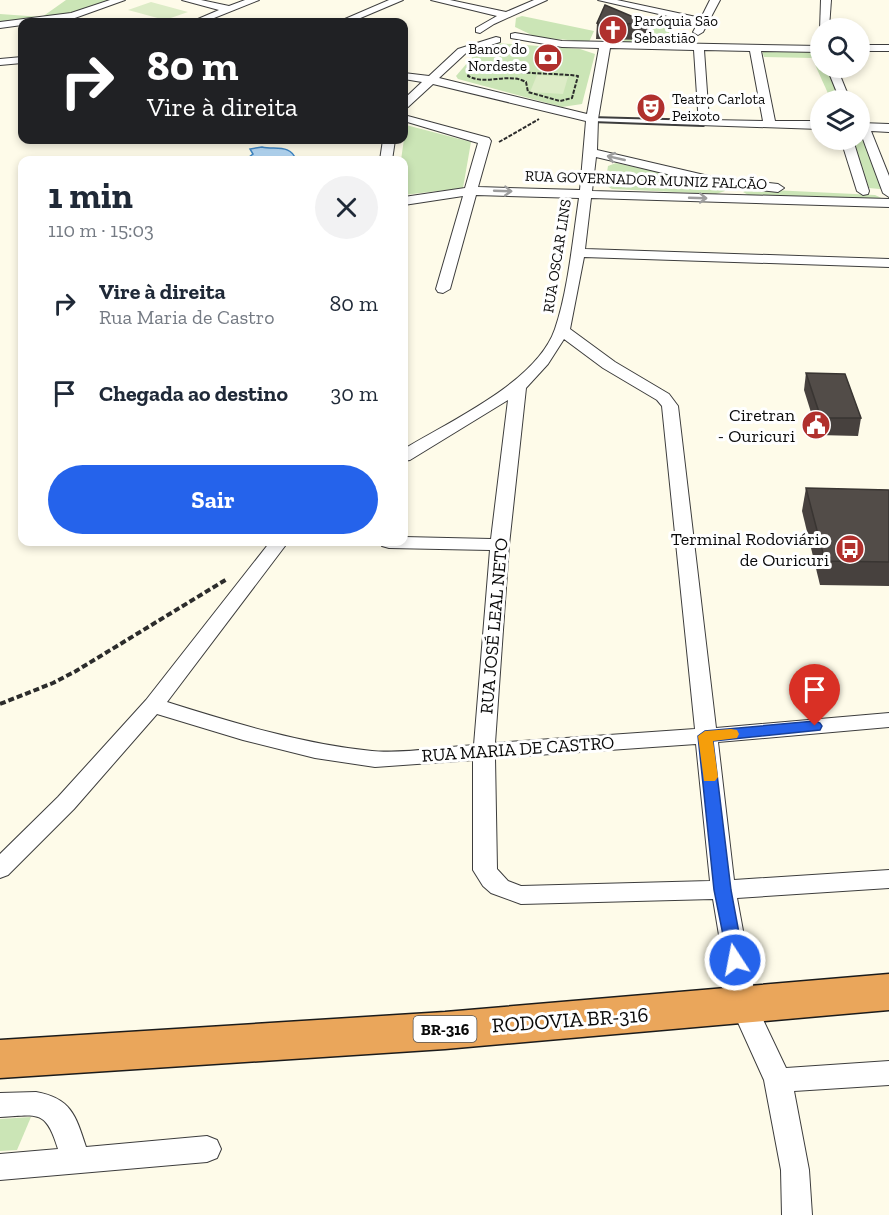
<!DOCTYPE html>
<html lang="pt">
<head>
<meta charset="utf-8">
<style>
  :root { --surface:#fff; --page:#f2f2f3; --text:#1f2937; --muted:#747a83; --accent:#2563eb }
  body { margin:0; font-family:"Zilla Slab",serif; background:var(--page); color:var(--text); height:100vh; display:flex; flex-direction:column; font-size:22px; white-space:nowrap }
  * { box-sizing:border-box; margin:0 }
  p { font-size:20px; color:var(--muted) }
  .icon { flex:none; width:33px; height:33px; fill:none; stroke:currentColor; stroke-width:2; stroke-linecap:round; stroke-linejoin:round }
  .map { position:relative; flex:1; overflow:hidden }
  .panel { position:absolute; left:18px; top:156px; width:390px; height:390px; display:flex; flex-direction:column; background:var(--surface); border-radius:12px; box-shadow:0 3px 9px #0003 }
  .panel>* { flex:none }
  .hud { position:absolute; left:18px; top:18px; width:390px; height:126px; border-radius:12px; box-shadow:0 3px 9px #0003; background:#202124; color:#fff; overflow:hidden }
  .fabs { position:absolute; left:810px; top:18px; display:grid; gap:12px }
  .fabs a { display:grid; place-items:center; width:60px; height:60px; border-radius:50%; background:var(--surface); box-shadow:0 3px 9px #0003; font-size:30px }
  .pin { position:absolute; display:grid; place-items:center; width:51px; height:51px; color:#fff; margin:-62px -26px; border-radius:50% 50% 50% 0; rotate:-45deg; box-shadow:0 0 6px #0007 }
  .pin .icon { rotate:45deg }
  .me { position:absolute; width:66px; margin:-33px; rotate:349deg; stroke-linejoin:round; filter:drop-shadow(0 0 4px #0008) }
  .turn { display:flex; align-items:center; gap:21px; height:126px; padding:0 30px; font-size:27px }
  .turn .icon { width:78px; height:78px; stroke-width:2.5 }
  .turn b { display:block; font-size:42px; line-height:51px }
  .round { display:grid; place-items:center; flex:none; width:63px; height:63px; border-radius:32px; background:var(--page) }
  .headline { display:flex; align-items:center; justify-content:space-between; height:102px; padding:0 30px }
  h1 { font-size:36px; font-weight:800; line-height:45px }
  .button { display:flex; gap:12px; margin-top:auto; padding:12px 30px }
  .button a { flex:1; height:69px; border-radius:36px; background:var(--accent); color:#fff; font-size:24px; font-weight:800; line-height:69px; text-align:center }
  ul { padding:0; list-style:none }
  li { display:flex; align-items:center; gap:18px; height:90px; padding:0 30px }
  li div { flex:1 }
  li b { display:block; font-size:22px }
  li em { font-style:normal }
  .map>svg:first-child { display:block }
</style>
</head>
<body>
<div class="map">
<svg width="889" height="1215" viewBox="0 0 889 1215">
  <rect width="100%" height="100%" fill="#fefbe9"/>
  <g fill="#cbe5b6">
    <polygon points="66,0 110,0 63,17 0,24 0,14 42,17"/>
    <polygon points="522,16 594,31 589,42 536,37 515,27 516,18"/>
    <path d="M634,24L674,27C666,43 637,43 622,43Z"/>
    <polygon points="496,43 580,49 595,54 582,104 562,107 458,79 456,76 481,47"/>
    <polygon points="762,51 820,51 820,68 828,68 842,100 831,100 812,58 764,57"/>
    <polygon points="406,125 471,142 463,188 404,195 404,160 401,160"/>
    <polygon points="860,131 882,188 880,189 869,188 852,140 860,140"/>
    <polygon points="616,163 722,186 725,191 716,194 612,189 605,185 608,166"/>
    <polygon points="750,189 875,195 886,200 750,196 743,192"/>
    <polygon points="31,1117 17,1150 0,1151 0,1119"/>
  </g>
  <g fill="#ddecc7">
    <polygon points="151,2 188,12 165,20 128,10"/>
    <polygon points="537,75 568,77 563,94 530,92"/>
  </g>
  <path fill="#b2d5f1" stroke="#3e85c3" stroke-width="1.5" d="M262,147C275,150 291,144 296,160H245L253,154L250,149Z"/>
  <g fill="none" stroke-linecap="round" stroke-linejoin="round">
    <g stroke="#3d3d3d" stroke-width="4">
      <polygon id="lane" points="590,118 703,121 706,123 703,125 592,121 590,120"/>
    </g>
    <g stroke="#3d3d3d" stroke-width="2">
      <g id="street">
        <polygon points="110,0 125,0 72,19 22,22 22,25 0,28 0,22 71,13"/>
        <polygon points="182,0 201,0 229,6 245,0 259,0 204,22 191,22 219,10"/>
        <polygon points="389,0 403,0 351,22 338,22"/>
        <polygon points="431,0 450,0 506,12 534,0 547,0 494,24 480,33 476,32 476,28 497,16"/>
        <polygon points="598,0 617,0 701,18 710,0 720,0 703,32 698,35 693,32 698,23"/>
        <polygon points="821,0 831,0 829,28 820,30"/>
        <path d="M515,33L562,41L820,46V52L761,51L775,121H820V129L699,125L694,50L610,48L598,119L597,150L713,177L778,184L784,188L778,192L713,185L596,157L592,191L889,199V207L591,198L585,249L889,259V267L584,257L570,329L615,362L669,394L678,406L716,728L889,713V727L718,742L734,880L889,870V888L737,898L757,1007L786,1068L889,1061V1085L794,1091L809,1170L812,1215H782L781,1170L764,1080L731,1007L713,899L521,904L491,893L483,886L473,870V760L375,767L315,758L243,740L157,714L74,809L8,875L0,878V854L58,797L146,700L270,542H288L167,702C234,723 302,744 372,751C400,754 444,747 474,745L490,550L389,548L382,546L380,542H404V537L491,539L508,400L410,460L404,461V449C450,421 537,382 555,329C568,291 573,238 579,198L476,195L450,289L443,293L438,292L436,289L463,196L404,205V197L465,188L478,143L404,121V115L489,138L491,141L478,187L580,190L586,121L433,84L408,107L404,108V99L422,82L404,79V73L429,76L458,49L496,37L500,38V42L466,53L439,78L587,114L599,48L562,47L511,38V34ZM704,50L750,51L763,121L709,120ZM564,339L603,368L657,400L662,406L695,729L495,743L509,545L526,388L548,364ZM696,744L710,881L521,886L508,881L497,869L495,758Z"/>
        <rect x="860" y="45" width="29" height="6"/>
        <polygon points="22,57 22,63 0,65 0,59"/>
        <polygon points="827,68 837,68 850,100 840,100"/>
        <polygon points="860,123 889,124 889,132 871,131 889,176 889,197 883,193 860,131"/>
        <polygon points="383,140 395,140 392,160 380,160"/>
        <polygon points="841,140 853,140 869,191 868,194 863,195 857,191"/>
        <path d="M36,1092C71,1098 76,1116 86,1147L207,1136L217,1140L221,1149L217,1158L207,1162L0,1180V1154L58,1149C46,1109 38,1115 0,1117V1093Z"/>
      </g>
    </g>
    <g stroke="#1b1b1b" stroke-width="3">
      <polygon id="highway" points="889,974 889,1010 445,1049 0,1078 0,1040 445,1012"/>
    </g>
    <g stroke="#2c2c2c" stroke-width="2" stroke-dasharray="4 1.5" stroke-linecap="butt">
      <path d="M477,70L571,75L578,76L572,98L560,101L528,92L526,82C507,72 487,86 468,76L470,72Z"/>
      <polyline points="499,142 539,119"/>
    </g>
    <polyline stroke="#2c2c2c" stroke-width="4" stroke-dasharray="6 3" stroke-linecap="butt" points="0,704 53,683 76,671 227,579"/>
    <use href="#lane" fill="#fff" fill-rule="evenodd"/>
    <use href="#street" fill="#fff" fill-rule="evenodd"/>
    <use href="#highway" fill="#eaa65b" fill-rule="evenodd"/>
  </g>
  <g fill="#47413e">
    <polygon points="597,23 650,24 648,40 596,39"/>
    <polygon points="806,373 861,418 858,436 818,435 804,390"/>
    <polygon points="806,488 889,490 889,586 820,585 802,511"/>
  </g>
  <g fill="#524c48" stroke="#393532" stroke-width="1.5">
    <polygon points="605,5 650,24 597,23"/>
    <polygon points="806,373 845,374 861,418 821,418"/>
    <polygon points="806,488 889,490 889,562 825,561"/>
  </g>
  <defs><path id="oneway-shaft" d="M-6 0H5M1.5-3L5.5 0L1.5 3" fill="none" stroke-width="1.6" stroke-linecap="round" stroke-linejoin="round" transform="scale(1.5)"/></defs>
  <g stroke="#9d9d9d">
    <use href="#oneway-shaft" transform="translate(616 158) rotate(-167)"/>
    <use href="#oneway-shaft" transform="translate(503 191) rotate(2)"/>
    <use href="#oneway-shaft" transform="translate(698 198) rotate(2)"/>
  </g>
  <polygon fill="#2563eb" stroke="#184099" stroke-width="1.5" points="815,721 820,723 822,726 820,730 713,741 731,890 744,960 742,965 735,967 729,965 714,890 698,736 705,731"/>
  <polygon fill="#f59e0b" points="731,729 737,730 739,734 737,738 713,741 718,777 715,781 704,781 698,736 705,731"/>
  <defs>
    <g id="church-disc" transform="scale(1.5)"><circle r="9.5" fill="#b0302d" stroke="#fff"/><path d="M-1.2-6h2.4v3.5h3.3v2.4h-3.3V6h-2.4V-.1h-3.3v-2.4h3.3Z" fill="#fff"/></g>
    <g id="bank-disc" transform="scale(1.5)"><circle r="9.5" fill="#b0302d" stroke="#fff"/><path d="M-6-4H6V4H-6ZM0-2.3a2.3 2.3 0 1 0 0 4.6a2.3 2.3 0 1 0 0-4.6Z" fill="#fff"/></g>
    <g id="theatre-disc" transform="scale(1.5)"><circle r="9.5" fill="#b0302d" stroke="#fff"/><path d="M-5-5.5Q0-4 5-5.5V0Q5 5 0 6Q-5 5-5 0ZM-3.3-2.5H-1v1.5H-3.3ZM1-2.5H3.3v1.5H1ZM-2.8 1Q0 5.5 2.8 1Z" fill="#fff"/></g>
    <g id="civic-disc" transform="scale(1.5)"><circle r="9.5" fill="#b0302d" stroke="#fff"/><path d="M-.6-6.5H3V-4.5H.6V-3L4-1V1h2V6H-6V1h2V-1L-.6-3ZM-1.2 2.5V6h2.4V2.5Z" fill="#fff"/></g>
    <g id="bus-disc" transform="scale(1.5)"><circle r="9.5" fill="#b0302d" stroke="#fff"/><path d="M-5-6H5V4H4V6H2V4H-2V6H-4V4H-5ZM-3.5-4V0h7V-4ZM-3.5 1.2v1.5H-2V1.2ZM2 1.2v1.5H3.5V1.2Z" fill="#fff"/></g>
  </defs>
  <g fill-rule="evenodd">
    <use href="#church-disc" x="613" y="30"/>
    <use href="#bank-disc" x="548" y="58"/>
    <use href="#theatre-disc" x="651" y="108"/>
    <use href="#civic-disc" x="816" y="425"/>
    <use href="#bus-disc" x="850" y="549"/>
  </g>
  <g text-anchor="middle" stroke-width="6" stroke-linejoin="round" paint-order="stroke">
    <g font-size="15" fill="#0a0a0a" stroke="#fff" text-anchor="start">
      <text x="634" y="26">Paróquia São<tspan x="634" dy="17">Sebastião</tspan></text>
      <text x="527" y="54" text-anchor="end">Banco do<tspan x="527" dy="17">Nordeste</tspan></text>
      <text x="672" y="104">Teatro Carlota<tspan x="672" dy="17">Peixoto</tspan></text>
    </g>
    <g font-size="15" fill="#0a0a0a" stroke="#fff">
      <text transform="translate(646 180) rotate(2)" y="5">RUA GOVERNADOR MUNIZ FALCÃO</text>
      <text transform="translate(557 256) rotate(-81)" y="5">RUA OSCAR LINS</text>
    </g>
    <rect fill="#fff" stroke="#545454" stroke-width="1.5" x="413.5" y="1016" width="63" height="26" rx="4.5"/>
    <g font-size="16" font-weight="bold" fill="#0a0a0a">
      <text x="445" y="1035">BR-316</text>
    </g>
    <g font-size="18" fill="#0a0a0a" stroke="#fff" text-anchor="end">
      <text x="795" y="421">Ciretran<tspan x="795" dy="21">- Ouricuri</tspan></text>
      <text x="829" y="545">Terminal Rodoviário<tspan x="829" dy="21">de Ouricuri</tspan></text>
    </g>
    <g font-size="18" fill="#0a0a0a" stroke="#fff">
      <text transform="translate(494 626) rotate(-85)" y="6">RUA JOSÉ LEAL NETO</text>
      <text transform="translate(518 749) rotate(-4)" y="6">RUA MARIA DE CASTRO</text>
    </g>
    <g font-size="21" fill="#0a0a0a" stroke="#fff">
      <text transform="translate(570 1020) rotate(-4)" y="7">RODOVIA BR-316</text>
    </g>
  </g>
</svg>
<div class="fabs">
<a><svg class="icon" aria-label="search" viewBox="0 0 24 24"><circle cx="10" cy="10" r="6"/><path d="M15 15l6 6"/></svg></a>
<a><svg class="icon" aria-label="layers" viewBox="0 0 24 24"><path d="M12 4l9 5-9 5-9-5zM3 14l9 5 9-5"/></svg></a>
</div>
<div class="pin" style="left:815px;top:726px;background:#d93025"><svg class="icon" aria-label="arrive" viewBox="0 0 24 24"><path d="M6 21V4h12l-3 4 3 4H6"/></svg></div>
<svg class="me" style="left:735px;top:960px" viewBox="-20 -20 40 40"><circle r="17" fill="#2563eb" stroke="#fff" stroke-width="3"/><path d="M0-11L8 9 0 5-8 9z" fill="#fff"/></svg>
<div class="hud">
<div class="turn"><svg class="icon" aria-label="right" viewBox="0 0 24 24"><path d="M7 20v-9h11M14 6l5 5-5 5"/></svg><div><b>80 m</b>Vire à direita</div></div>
</div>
<section class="panel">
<div class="headline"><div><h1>1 min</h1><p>110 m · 15:03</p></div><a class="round"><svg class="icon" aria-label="close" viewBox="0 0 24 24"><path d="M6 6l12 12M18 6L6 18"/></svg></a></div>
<ul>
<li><svg class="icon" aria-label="right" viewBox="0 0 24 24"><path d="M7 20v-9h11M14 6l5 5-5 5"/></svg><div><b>Vire à direita</b><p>Rua Maria de Castro</p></div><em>80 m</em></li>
<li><svg class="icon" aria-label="arrive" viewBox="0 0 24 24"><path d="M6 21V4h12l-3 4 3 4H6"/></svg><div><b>Chegada ao destino</b></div><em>30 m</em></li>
</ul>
<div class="button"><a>Sair</a></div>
</section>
</div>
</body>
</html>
